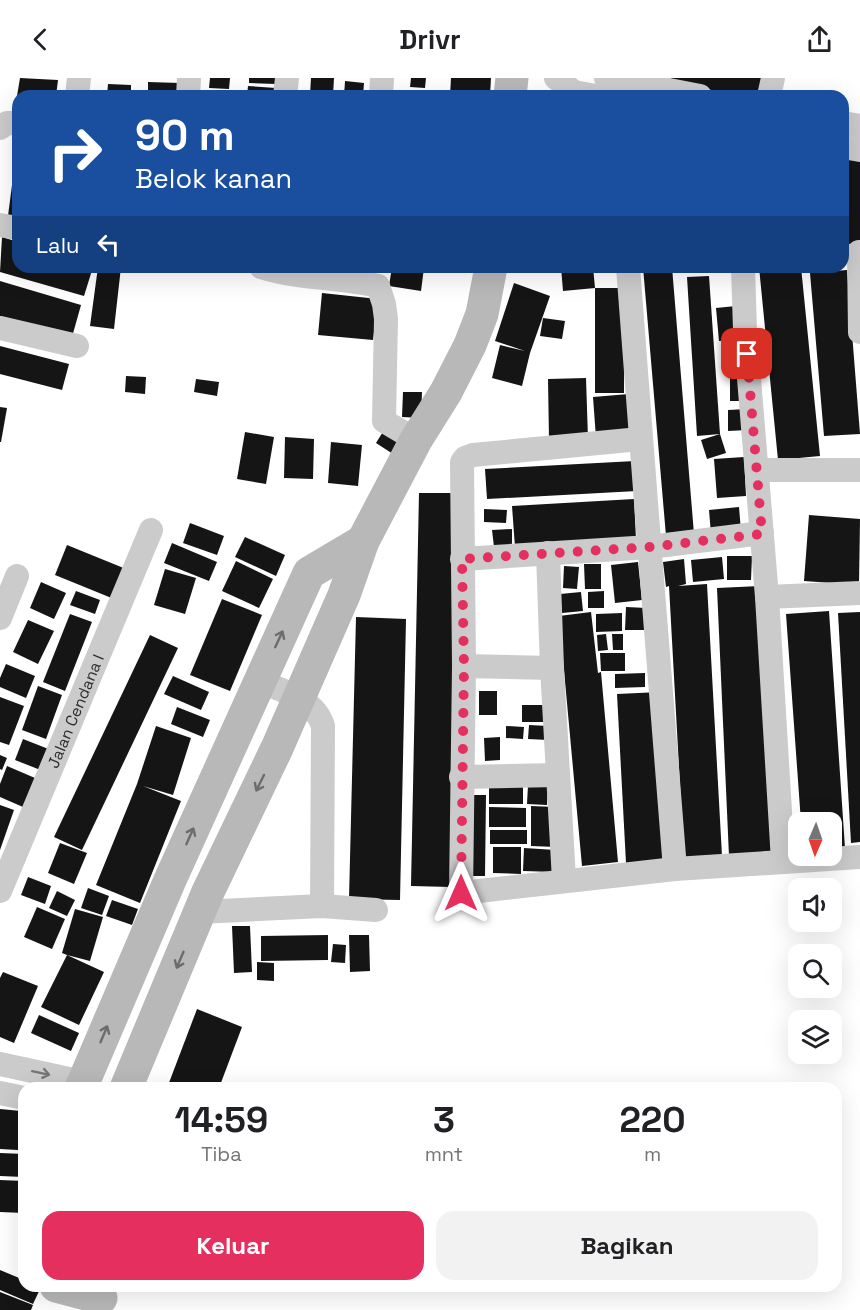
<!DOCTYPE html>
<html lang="id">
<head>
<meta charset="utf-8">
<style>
  :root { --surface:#fff; --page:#f2f2f2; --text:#202124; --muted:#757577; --accent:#e52f5f }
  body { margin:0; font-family:"Space Grotesk",sans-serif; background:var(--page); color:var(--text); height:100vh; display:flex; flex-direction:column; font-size:22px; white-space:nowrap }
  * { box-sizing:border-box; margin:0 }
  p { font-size:20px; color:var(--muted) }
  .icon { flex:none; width:33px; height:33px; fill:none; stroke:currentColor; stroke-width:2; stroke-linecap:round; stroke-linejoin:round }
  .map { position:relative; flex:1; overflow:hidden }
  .side { position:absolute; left:18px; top:1004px; width:824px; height:210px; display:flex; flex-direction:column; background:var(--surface); border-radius:18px; box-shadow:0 6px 24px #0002 }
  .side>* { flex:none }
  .top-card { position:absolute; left:12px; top:12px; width:837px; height:183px; border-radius:18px; box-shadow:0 6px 24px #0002; background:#1a4fa0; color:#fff; overflow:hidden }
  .needle { width:39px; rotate:182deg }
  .tools { position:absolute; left:788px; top:734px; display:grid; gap:12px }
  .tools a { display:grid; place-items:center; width:54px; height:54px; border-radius:12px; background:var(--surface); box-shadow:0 6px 24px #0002; font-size:30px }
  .pin { position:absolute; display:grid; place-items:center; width:51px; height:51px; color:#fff; margin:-26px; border-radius:12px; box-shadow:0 3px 9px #0006 }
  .me { position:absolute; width:66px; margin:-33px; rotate:0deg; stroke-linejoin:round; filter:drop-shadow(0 0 4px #0008) }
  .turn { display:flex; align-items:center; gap:21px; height:126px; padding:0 24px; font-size:27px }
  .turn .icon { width:78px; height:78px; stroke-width:2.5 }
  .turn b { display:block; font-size:42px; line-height:51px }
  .then { display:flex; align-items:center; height:57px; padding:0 24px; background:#0003; gap:12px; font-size:22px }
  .eta { display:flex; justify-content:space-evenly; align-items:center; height:102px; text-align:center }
  .eta b { font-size:36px; font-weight:700; line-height:42px }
  .primary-button { display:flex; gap:12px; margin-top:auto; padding:12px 24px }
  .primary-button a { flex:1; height:69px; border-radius:18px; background:var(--accent); color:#fff; font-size:24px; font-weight:700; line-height:69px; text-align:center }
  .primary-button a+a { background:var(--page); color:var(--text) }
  header { display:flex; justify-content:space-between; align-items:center; height:78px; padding:0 24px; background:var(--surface); font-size:27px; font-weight:700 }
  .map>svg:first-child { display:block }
</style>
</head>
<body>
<header><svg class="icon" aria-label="back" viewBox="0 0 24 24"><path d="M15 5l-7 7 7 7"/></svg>Drivr<svg class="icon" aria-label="share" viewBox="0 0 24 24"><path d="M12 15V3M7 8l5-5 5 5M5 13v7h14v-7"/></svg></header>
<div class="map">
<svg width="860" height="1232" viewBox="0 0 860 1232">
  <rect width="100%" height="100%" fill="#fff"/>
  <g fill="#151515">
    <polygon points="20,0 58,2 56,18 17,18"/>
    <polygon points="210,0 230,0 229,11 209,10"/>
    <polygon points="249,0 276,0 276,6 249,5"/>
    <polygon points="311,0 334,0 333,18 310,17"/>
    <polygon points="411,0 426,0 425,10 410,9"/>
    <polygon points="451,0 491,0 490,18 450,18"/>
    <polygon points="671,0 765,0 761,18 735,18 671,2"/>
    <polygon points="345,3 364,5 363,18 344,18"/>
    <polygon points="148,4 180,5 180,18 148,18"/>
    <polygon points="108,6 131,7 131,18 107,18"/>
    <polygon points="248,8 276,10 276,18 247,18"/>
    <polygon points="407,12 423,13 423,18 407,18"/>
    <polygon points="843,74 860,77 860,168 843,165"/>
    <polygon points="12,107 18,107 18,139 8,138"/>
    <polygon points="2,159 18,164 18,189 93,189 84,218 0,194"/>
    <polygon points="98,189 121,189 114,251 90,248"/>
    <polygon points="392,189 424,190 421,213 389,208"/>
    <polygon points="561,189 593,189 595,210 563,213"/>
    <polygon points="643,189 672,189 694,456 666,458"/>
    <polygon points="759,189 801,189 820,378 778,382"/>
    <polygon points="847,192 860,356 824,358 810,195"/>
    <polygon points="709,198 720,356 697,358 687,199"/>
    <polygon points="0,203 81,227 72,259 0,238"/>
    <polygon points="514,205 550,218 530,275 522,308 492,300 500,267 525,273 495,263"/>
    <rect x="595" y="210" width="29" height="105"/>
    <polygon points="322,215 378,221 373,262 318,257"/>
    <polygon points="736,228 739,262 719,263 716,230"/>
    <polygon points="543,240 565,243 562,261 540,258"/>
    <polygon points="0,268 69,286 62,312 0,296"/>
    <polygon points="126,298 146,299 145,316 125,314"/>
    <polygon points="586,300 588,361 549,362 548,301"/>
    <rect x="730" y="300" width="14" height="23"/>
    <polygon points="196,301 219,304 217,318 194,314"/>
    <polygon points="403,314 422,314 421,340 402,339"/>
    <polygon points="629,316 632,357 596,360 593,319"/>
    <polygon points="0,329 7,330 1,364 0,364"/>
    <polygon points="747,331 748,352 728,353 728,332"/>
    <polygon points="384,352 401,363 393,376 376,365"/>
    <polygon points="245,354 274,359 266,406 237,401"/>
    <polygon points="720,356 726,375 707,381 701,362"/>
    <polygon points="285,359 314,361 313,401 284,400"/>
    <polygon points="331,364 362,367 358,408 328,405"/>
    <polygon points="744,379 746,418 717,420 714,381"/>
    <polygon points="635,383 637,413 487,421 485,391"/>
    <polygon points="419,415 460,415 451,809 411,808"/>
    <polygon points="634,421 636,461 515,469 512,428"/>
    <polygon points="739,429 741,453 711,456 709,432"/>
    <polygon points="484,431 507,432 506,445 484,444"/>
    <polygon points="809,437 860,441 859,507 804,503"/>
    <polygon points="190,445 224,458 217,477 183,465"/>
    <polygon points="512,451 512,468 494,469 492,452"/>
    <polygon points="245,459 285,477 276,498 235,479"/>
    <polygon points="172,465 217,484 209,503 164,485"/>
    <polygon points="67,467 126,491 114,521 55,497"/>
    <polygon points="727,478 752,478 751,502 727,502"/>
    <polygon points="722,479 724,501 693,504 691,482"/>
    <polygon points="684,481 686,506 678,508 707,506 722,778 684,780 669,508 666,509 663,484"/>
    <polygon points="236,483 273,501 259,530 222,513"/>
    <polygon points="638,484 642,522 615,525 611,487"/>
    <polygon points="584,486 601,486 601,511 585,511"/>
    <polygon points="564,488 579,489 577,511 563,510"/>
    <polygon points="165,491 196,500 185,536 154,527"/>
    <polygon points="41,504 66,515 54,541 30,530"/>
    <polygon points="760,508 772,777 729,778 717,510"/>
    <polygon points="76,513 100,522 95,536 70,527"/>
    <polygon points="604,513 604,530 588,530 588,514"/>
    <polygon points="581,514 583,533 562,535 560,516"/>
    <polygon points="222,521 262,537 230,613 190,597"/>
    <polygon points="626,529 647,530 647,552 625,552"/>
    <polygon points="829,533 845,770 831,771 831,744 801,744 786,536"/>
    <polygon points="591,534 598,595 601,594 618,784 582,788 559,538"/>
    <polygon points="860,534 860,764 851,765 838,535"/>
    <polygon points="622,535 622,553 596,554 596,536"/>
    <polygon points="70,536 92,544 65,613 43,604"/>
    <polygon points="356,539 406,541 400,822 349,821"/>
    <polygon points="28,542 54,553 38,586 13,574"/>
    <polygon points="606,556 608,572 598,573 597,557"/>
    <polygon points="612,556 623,556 623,572 613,572"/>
    <polygon points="150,557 178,570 82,772 54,759"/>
    <polygon points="600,575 625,575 625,593 601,593"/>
    <polygon points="6,586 35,598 26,620 0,609 0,600"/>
    <polygon points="645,595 645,609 615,610 615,596"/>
    <polygon points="173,598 209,614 201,632 164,616"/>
    <polygon points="38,608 62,617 46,661 22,652"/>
    <rect x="479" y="613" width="18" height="24"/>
    <polygon points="660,614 669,783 626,785 617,616"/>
    <polygon points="0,619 24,628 9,667 0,664"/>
    <polygon points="522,627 548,627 549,644 522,644"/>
    <polygon points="177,629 210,642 203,659 171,646"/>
    <polygon points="529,647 548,648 548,662 528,661"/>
    <polygon points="156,648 191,660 173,717 143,708 181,723 140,825 96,807 137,706"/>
    <polygon points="506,648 524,649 523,661 506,660"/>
    <polygon points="500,659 500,682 485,683 484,660"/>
    <polygon points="23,661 51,672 43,693 15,682"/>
    <polygon points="0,677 7,680 2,692 0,691"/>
    <polygon points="7,688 35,700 23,729 0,719 0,706"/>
    <polygon points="528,707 548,707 547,727 527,726"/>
    <rect x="489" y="708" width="34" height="18"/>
    <polygon points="470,717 486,717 485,798 470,798"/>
    <polygon points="0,727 14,732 0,772"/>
    <polygon points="531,728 556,729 556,769 531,768"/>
    <polygon points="489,729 526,730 526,749 489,749"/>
    <rect x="490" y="752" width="37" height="14"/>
    <polygon points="60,765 87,775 74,806 48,795"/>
    <polygon points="493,769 521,769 521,796 493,795"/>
    <polygon points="524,770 556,772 555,794 523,793"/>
    <polygon points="28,799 51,808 45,826 21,817"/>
    <polygon points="88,810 109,818 102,837 81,830"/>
    <polygon points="57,813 75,822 67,838 49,830"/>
    <polygon points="112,822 138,831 132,847 106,838"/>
    <polygon points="37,829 65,841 52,871 24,859"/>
    <polygon points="75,831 103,839 90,883 67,877 104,894 79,947 41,929 67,877 62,875"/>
    <polygon points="232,848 250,848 252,894 234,895"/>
    <polygon points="328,857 328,882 261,883 261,858"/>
    <polygon points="349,857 369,857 370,893 350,894"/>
    <polygon points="333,866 346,867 345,885 331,884"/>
    <polygon points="257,884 274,885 274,903 257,902"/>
    <polygon points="3,894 38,908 14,965 0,959 0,900"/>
    <polygon points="197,931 242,949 219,1010 167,1010"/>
    <polygon points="39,937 79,955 71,973 31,955"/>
    <polygon points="0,1031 21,1033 18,1072 0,1071"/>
    <polygon points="0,1075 24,1076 24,1099 0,1098"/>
    <polygon points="0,1102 24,1103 24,1135 0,1134"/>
    <polygon points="0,1192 24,1202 24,1208 41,1209 33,1226 0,1212"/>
    <polygon points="0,1214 33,1227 31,1232 0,1232"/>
  </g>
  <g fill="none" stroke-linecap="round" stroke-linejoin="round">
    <g stroke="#cbcbcb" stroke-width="24">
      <polyline points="556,0 574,14 596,18"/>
      <polyline points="606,0 700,18"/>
      <polyline points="77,18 79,0"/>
      <polyline points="188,18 189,0"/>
      <polyline points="285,18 287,0"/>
      <polyline points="381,18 382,0"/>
      <polyline points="769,18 773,0"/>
      <polyline points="843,45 860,48"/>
      <polyline points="0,50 7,45 18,45"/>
      <polyline points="843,69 860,72"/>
      <polyline points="0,147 18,150"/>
      <polyline points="859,174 860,254"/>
      <path d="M261,189C299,201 340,199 378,208L384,226L386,241L384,343L416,362"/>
      <path d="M628,189C642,390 660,590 675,791"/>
      <polyline points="743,189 745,252 767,519 783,783"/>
      <polyline points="0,250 77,268"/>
      <polyline points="640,361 473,377 465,380 462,384 464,588 461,815 675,791 860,779"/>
      <polyline points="758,392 860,392"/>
      <polyline points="548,475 552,590 564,802"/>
      <polyline points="462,481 650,469 762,455"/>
      <polyline points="767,519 860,515"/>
      <polyline points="0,540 17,498"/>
      <polyline points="464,588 552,590"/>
      <path d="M259,603C283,613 315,621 323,648L322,828"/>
      <polyline points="461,699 558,697"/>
      <path id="s1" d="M0,813L151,452"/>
      <polyline points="200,834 322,828 376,832"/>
      <polyline points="0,986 83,1004"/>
      <polyline points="0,1015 24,1020"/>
    </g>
    <g stroke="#b8b8b8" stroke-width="33">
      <polyline points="510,18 512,0"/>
      <polyline points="81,1010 170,802 309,495 363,463"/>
      <polyline points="126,1010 207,816 277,670 344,517 363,463 416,362 446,314 470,267 482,236 491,189"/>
      <polyline points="56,1208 101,1220"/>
    </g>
  </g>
  <defs><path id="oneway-shaft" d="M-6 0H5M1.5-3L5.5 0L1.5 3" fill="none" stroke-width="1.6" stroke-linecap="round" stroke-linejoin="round" transform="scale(1.5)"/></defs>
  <g stroke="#6c6c6c">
    <use href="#oneway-shaft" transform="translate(279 561) rotate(-65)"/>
    <use href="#oneway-shaft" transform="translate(260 705) rotate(116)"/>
    <use href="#oneway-shaft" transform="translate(190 758) rotate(-66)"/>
    <use href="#oneway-shaft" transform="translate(180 882) rotate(113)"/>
    <use href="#oneway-shaft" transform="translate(104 956) rotate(-67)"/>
  </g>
  <use stroke="#757575" href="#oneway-shaft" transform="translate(41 995) rotate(12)"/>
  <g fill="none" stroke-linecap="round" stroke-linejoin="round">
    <polyline stroke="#e52f5f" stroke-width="10" stroke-dasharray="0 18" points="461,815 464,588 462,481 650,469 762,456 747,276"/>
  </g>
  <g text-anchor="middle" stroke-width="6" stroke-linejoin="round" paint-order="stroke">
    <g font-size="16" fill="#2e2e2e" stroke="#fff">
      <text dy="6" stroke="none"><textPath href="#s1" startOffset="195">Jalan Cendana I</textPath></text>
    </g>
  </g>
</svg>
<div class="tools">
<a><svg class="needle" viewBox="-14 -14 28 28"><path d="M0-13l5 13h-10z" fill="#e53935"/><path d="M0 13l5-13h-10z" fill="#757577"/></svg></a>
<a><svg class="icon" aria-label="sound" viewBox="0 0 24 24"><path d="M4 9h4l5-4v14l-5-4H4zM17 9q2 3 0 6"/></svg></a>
<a><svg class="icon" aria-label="search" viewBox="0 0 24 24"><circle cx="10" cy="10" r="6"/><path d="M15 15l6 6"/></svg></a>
<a><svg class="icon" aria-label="layers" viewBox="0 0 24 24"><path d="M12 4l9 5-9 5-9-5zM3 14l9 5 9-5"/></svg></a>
</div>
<div class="pin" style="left:747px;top:276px;background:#d93025"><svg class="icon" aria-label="arrive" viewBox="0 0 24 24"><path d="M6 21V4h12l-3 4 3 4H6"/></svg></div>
<svg class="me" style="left:461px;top:815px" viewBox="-20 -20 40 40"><path d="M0-17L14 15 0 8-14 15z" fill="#e52f5f" stroke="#fff" stroke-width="4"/></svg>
<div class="top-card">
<div class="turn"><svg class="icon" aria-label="right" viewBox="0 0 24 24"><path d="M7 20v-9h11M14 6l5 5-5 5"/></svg><div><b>90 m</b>Belok kanan</div></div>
<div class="then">Lalu<svg class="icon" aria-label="left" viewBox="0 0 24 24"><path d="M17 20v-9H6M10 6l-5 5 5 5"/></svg></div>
</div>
<section class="side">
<div class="eta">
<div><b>14:59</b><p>Tiba</p></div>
<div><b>3</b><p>mnt</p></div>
<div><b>220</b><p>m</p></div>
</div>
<div class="primary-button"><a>Keluar</a><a>Bagikan</a></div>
</section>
</div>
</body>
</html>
